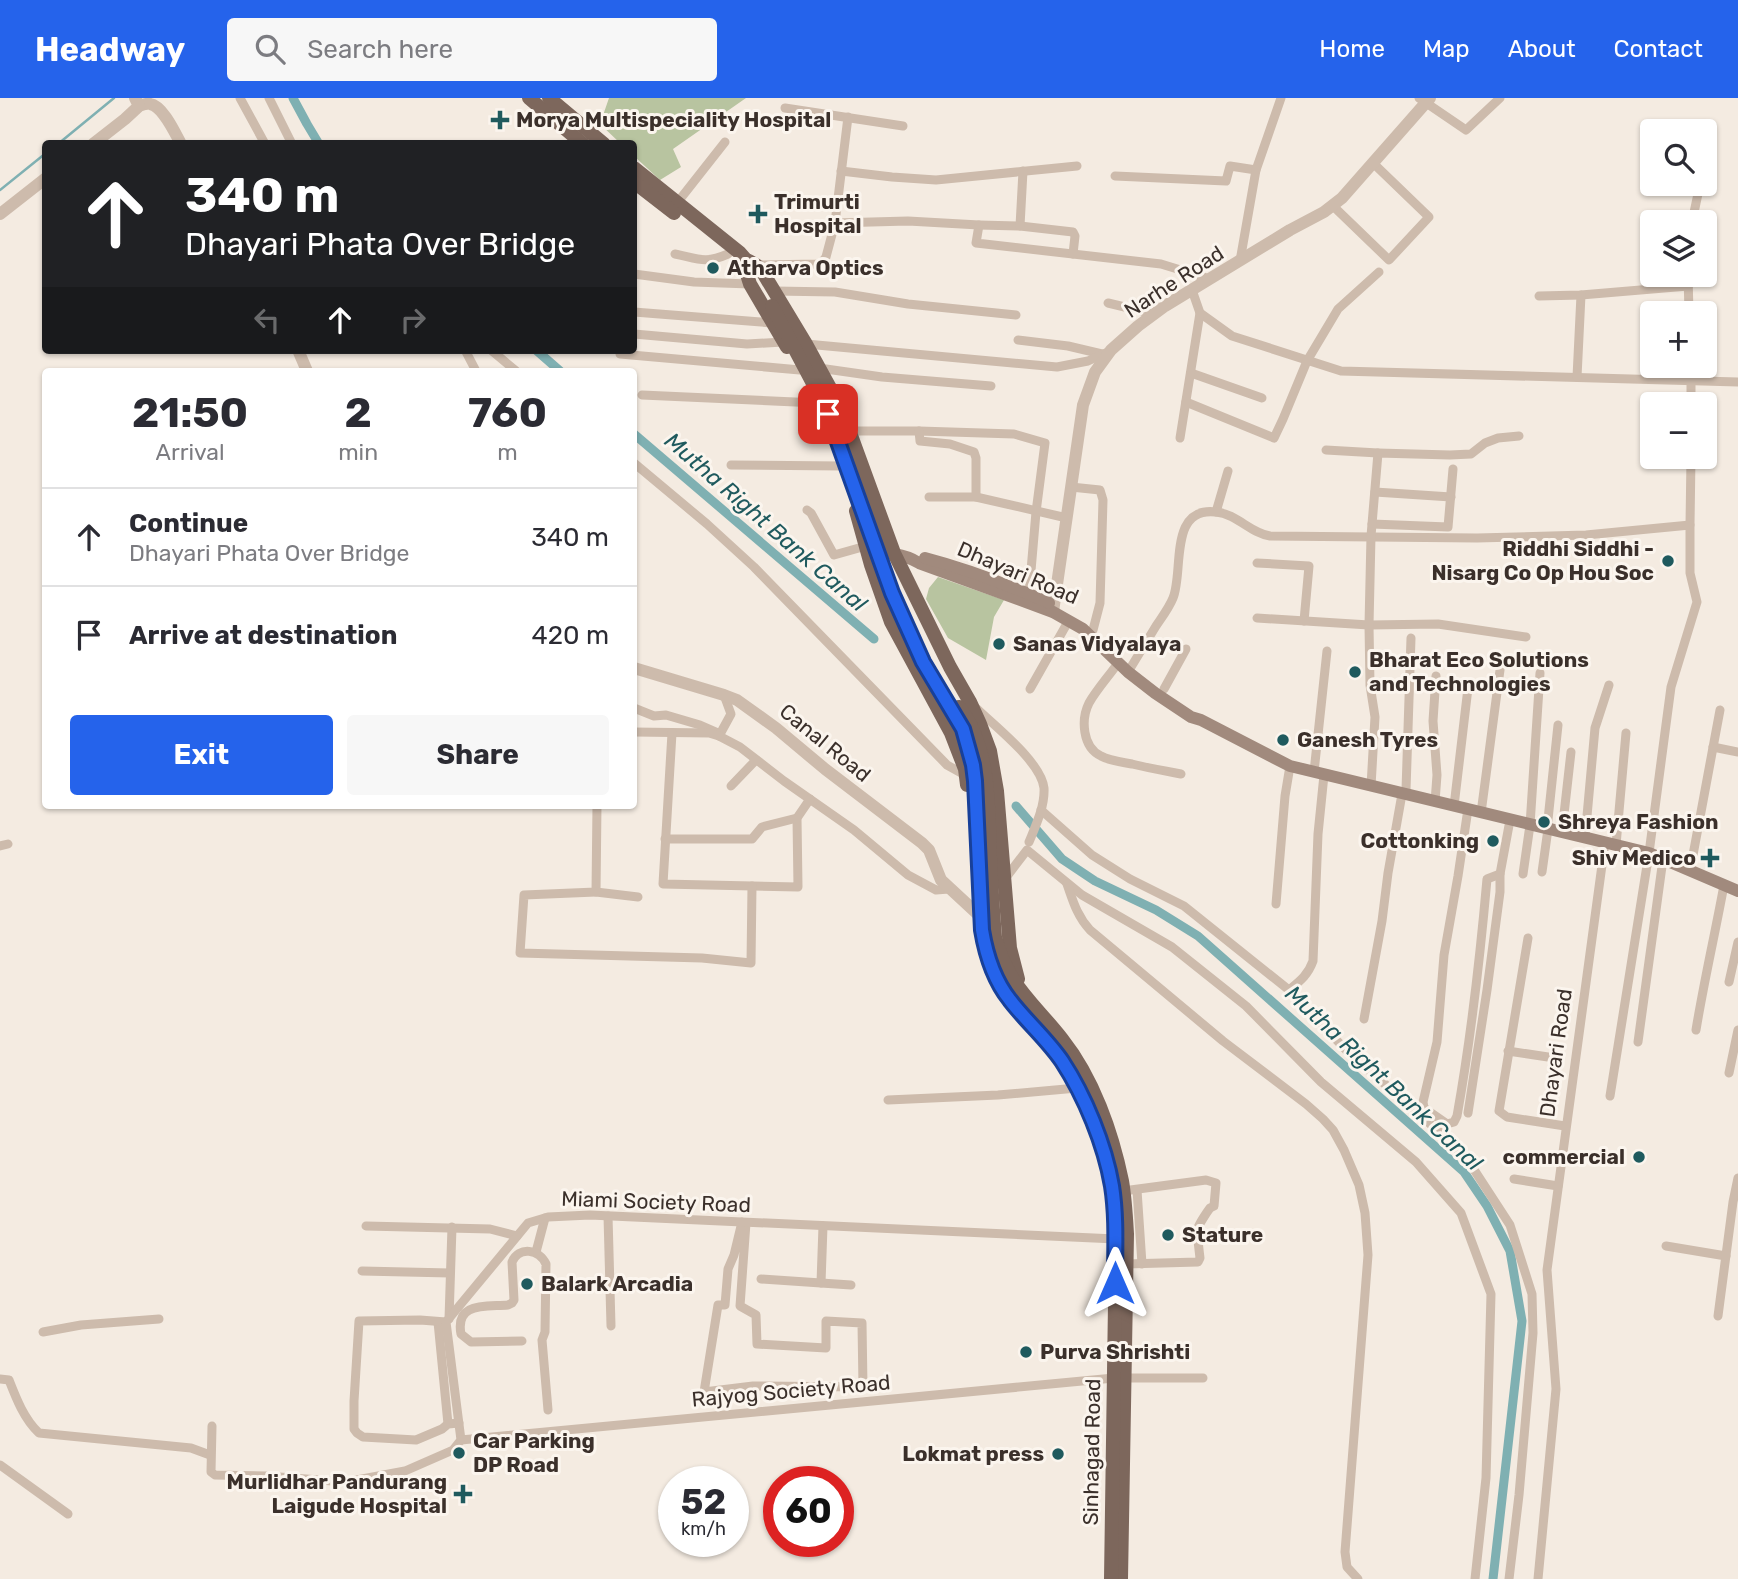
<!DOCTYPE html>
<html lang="en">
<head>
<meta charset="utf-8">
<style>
  :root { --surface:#fff; --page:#f7f7f7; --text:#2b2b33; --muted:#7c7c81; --line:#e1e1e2; --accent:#2563eb }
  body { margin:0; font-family:Rubik,sans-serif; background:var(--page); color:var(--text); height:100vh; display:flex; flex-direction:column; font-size:26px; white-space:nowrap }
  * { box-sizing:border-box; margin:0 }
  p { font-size:23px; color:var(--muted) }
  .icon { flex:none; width:38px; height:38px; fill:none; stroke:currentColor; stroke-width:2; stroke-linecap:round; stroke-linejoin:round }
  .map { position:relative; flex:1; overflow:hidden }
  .panel { position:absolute; left:42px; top:270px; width:595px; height:441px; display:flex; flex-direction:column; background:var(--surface); border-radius:7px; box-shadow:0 2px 5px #0004 }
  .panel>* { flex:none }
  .hud { position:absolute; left:42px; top:42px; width:595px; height:214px; border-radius:7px; box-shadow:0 2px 5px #0004; background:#202124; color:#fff; overflow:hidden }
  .fabs { position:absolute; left:1640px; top:21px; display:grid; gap:14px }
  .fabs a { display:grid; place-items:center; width:77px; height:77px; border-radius:7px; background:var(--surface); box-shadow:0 2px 5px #0004; font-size:35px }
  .speed { position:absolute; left:658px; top:1368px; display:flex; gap:14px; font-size:35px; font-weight:700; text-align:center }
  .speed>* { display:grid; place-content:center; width:91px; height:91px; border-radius:50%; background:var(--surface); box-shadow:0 2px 5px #0004; line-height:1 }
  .speed small { font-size:18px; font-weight:400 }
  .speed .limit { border:10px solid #d22; background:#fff; color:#111 }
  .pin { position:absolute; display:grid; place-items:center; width:60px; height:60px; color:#fff; margin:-30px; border-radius:14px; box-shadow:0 4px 10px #0006 }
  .me { position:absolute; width:77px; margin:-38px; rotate:0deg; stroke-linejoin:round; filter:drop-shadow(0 0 5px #0008) }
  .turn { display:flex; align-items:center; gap:24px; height:147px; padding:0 28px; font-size:32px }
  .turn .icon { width:91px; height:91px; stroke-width:2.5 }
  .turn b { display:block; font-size:49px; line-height:60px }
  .lanes { display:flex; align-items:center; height:66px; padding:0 28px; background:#0003; justify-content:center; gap:35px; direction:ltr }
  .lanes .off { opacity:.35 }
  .eta { display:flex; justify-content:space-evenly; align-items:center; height:119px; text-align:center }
  .eta b { font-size:42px; font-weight:700; line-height:49px }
  .action { display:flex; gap:14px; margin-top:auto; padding:14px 28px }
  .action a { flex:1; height:80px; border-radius:7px; background:var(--accent); color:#fff; font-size:28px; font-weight:700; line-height:80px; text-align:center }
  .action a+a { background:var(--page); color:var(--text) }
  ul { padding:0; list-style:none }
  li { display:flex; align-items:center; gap:21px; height:98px; padding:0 28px; border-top:2px solid var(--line) }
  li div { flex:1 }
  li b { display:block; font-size:26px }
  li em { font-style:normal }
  header { display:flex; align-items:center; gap:42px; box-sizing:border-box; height:98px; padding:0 35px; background:var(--accent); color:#fff }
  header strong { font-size:33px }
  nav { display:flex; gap:38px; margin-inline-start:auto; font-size:24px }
  .search { width:490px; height:63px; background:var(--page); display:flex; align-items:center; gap:18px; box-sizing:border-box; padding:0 24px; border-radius:7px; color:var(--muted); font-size:26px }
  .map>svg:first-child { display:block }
</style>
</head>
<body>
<header>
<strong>Headway</strong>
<div class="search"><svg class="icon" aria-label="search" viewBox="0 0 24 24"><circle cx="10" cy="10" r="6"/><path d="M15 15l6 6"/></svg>Search here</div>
<nav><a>Home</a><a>Map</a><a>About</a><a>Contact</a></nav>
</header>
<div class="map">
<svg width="1738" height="1481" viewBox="0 0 1738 1481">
  <rect width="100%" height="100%" fill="#f4ebe1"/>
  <g fill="#b8c4a0">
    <polygon points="609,0 746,0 673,51 681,69 660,82 634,58 634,46 620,45 600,26"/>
    <polygon points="938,479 1004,502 994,519 986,562 948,540 926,501 929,490"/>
  </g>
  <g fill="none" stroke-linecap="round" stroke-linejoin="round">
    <g stroke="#7fb0b2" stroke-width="2.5">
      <polyline points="58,46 114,0"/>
      <polyline points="0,92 46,55"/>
    </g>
    <g stroke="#7fb0b2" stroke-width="9">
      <polyline points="293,0 307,26 319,46"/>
      <polyline points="536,252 560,273"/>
      <polyline points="634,336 874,541"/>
      <polyline points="1016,708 1062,761 1095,783 1156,812 1198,838 1464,1074 1487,1108 1510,1153 1522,1223 1493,1481"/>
    </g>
    <g stroke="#cdbbac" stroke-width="9">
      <polyline points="240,0 265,46"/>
      <polyline points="269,0 292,46"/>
      <polyline points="1419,0 1466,32 1500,0"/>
      <polyline points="785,10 903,28"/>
      <polyline points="841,73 892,79 936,82 1077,68"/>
      <polyline points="1115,78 1226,83 1230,68 1256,72"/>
      <polyline points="677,105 725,44"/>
      <polyline points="1332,107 1389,162 1429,119 1373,65"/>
      <polyline points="1692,124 1699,91"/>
      <polyline points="835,125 908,123 979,127 976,145 1161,166 1210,181"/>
      <polyline points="979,127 1020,128 1073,134 1075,138 1073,156"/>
      <polyline points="1020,128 1023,73"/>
      <path d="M675,156C699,161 705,166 728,156"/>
      <polyline points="1240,163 1256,72 1281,0"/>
      <polyline points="756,167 817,166 822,164 826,159 835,125 848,19"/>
      <polyline points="634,176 694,184 750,186"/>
      <polyline points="1688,177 1689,215"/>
      <polyline points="1192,192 1200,215 1232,238 1341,273 1738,284"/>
      <polyline points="774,193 835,194 908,206 1016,217"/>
      <polyline points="1539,198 1581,197 1688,188"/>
      <polyline points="1108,205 1154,216"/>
      <polyline points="634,214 773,225"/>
      <polyline points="634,236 747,246 783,244"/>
      <polyline points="1018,242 1068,248 1102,256"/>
      <polyline points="806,246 1057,269 1088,263 1110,253"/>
      <polyline points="465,252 476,273"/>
      <polyline points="491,252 516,273"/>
      <polyline points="620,256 800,272"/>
      <polyline points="1691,268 1691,306"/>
      <polyline points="819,270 882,279 991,288"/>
      <polyline points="1191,275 1262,300"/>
      <polyline points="1577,279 1581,197"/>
      <polyline points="642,297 817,305"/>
      <polyline points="1186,304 1274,340 1283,321 1307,263 1338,211 1379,174"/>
      <polyline points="847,333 919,333 1014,336 1045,345 1036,414 1029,496"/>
      <polyline points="919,333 920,343 950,346 974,354 976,360 976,399"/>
      <polyline points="1180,340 1200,215"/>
      <polyline points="1326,352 1378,355"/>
      <polyline points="634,365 707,426 754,469 947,667 965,677"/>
      <polyline points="731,367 842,368"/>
      <polyline points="1071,389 1100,392 1103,402 1100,505 1093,532"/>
      <polyline points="1375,394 1451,399"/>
      <polyline points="929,399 976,399 1067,420"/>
      <polyline points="807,412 811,415 834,457 866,448"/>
      <polyline points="1216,414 1228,373"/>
      <polyline points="1372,426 1448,429 1453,371"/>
      <polyline points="1690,427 1691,359"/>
      <polyline points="1257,465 1309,468 1304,523"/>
      <polyline points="1257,520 1369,527 1438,526 1526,539"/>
      <path d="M1118,565C1109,578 1097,591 1089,605C1081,621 1082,649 1101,658C1110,663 1122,664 1132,666C1148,670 1165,673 1181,676"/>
      <path d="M1128,574C1137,559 1147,543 1156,528C1162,519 1169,510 1173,500C1184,474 1168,408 1216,414C1237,416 1250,435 1270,438L1477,440L1586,437L1690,427V475L1697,504L1671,589L1649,755L1610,998"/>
      <polyline points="1030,591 1069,522"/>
      <polyline points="1164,591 1186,551"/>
      <polyline points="634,610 654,618 666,617 700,627 716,634 719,638 731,616 724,597"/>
      <path d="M976,610C995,628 1041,664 1044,690C1045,708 1036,727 1029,744"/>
      <polyline points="634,634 709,635 719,638 740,649 784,683 854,732 908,777 936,792 949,791"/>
      <polyline points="672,635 663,786 798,789 797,720 810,701"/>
      <polyline points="1713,649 1738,654"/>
      <polyline points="1314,674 1327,553"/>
      <polyline points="731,688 756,662"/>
      <polyline points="1371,688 1375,619 1370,587 1369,527 1371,438 1378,355 1450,357 1471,356 1485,345 1498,340 1519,338"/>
      <polyline points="1435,704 1437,677 1433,623 1436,578"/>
      <polyline points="597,707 596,794 524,797 520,855 702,860 751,865 752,788"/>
      <polyline points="1454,708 1468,590"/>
      <path d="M1468,711L1458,778L1444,857L1437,944L1423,1004L1424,1010L1447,1026L1454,1024L1457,1018C1471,940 1480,860 1487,781L1500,776L1510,722"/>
      <path d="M1041,712L1092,757L1130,781L1184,808L1289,892C1300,883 1308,877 1313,863L1318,736L1324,677"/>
      <polyline points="1481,715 1500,572"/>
      <polyline points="1547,731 1558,627"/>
      <polyline points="1562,734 1571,654"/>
      <polyline points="1585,740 1595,630 1609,587"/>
      <polyline points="665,741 752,741 762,729 797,720"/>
      <polyline points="1616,747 1626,635"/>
      <polyline points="0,748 8,746"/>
      <polyline points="1690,773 1720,612"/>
      <polyline points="1542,774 1548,731"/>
      <polyline points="1523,776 1530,727 1540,575"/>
      <polyline points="1004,782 1027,752 1082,797 1172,849 1246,908 1321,984 1416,1064 1461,1115 1491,1196 1486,1380 1475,1481"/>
      <path d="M1067,786C1073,803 1077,818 1090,832L1223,943L1306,1006L1323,1021L1333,1032L1344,1052L1359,1087L1365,1115L1368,1157L1345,1454L1347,1469L1358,1481"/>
      <polyline points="596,794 638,799"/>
      <polyline points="1276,806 1285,698 1290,668"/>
      <polyline points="1528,840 1499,1013 1507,1019 1565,1028"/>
      <polyline points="1729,884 1738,844"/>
      <polyline points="1289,892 1346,952 1444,1038 1469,1064 1510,1127 1532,1196 1533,1235 1519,1397 1509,1481"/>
      <polyline points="1364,921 1382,823 1388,775 1402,696 1406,692 1411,540"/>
      <path d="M1696,932C1704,883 1715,836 1724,787"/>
      <polyline points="1638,944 1663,761"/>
      <polyline points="1508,953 1548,959"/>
      <polyline points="1729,975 1738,932"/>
      <polyline points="888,1002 998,997 1077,990"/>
      <polyline points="1468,1015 1487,892 1500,794 1500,776"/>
      <polyline points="1514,1081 1558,1088"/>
      <polyline points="1137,1092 1142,1166"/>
      <path d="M1123,1093L1206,1082L1216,1085L1214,1108L1210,1110C1207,1114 1199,1126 1198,1130C1197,1139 1199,1151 1200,1160L1198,1164L1126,1166"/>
      <polyline points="608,1118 611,1228"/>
      <polyline points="742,1124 734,1157 728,1171 725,1207 718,1207 704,1294 753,1288 863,1289 862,1225 826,1223 826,1250 757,1246 756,1217 740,1208 746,1125"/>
      <polyline points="366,1128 490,1131 517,1138"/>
      <polyline points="1666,1148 1726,1158"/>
      <polyline points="536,1154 545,1120"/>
      <polyline points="362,1173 450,1175"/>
      <polyline points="761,1181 821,1185 823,1128"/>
      <polyline points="821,1185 851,1187"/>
      <polyline points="1718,1218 1733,1104 1738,1080"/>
      <polyline points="449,1221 452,1129"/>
      <polyline points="438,1224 448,1326"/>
      <polyline points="446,1224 420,1222 359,1223 354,1303 354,1331 357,1335 363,1339 416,1342 442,1331 448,1326 459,1325"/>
      <polyline points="43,1234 81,1227 159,1221"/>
      <path d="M522,1243L471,1244L461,1236C455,1204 485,1209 508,1207L512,1205L514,1202L512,1164C519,1148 539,1151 546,1166L545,1234L542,1242L548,1312"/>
      <path d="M0,1281L9,1282C16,1300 24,1321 39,1335L191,1350L210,1357"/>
      <polyline points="212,1328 211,1374 215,1377 266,1378 346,1384 405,1373 453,1352 461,1342 446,1224 528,1125 548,1119 590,1117 1116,1141"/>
      <polyline points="461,1342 1114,1280 1203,1280"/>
      <polyline points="0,1367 68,1416"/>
      <polyline points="1538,1481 1556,1291 1547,1172 1605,745"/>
    </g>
    <g stroke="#cdbbac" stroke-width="12">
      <path d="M139,8C141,7 148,5 150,6C163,8 175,35 181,46"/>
      <polyline points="93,46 125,21 139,8 135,0"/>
      <polyline points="0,116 46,80"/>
      <polyline points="298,252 307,273"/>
      <polyline points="1053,514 1083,307 1095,274 1111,252 1138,228 1165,208 1290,132 1324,114 1342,100 1430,0"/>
      <polyline points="634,570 724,597 737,602 776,630 825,671 922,745 929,752 941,782 982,820"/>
    </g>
    <g stroke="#a18a7d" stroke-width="12">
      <path d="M868,455C888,455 903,455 919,465L1053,514L1083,531L1128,574L1155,595L1191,619L1201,622L1290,668L1649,755L1738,793"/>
      <path d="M925,460C967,471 1009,487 1049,505"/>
    </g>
    <g stroke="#7d675c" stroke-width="14">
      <polyline points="529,0 583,46"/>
      <polyline points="549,0 604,46"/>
      <polyline points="634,70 740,155 753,170"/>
      <polyline points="634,84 674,115"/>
      <polyline points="749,163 756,167 762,173 806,246 829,288 849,332 894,455 950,569 970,604 980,626 990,653 997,693 1010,850 1018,881"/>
      <polyline points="744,167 750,186 787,249"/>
      <polyline points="856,413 871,467 891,524 951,635 965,671 967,687"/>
      <path d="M959,609C991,650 988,710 990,759C991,786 993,813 995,839C1008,888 1033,904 1062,941C1093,980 1112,1034 1122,1083C1125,1100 1126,1119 1127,1136L1121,1481"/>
      <path d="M970,654C975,673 976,693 977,712C979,741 980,769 981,798C982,820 982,840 989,861C1002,899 1026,918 1050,948C1079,983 1105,1044 1112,1089C1114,1104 1115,1120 1116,1136L1111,1481"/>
    </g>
    <polyline stroke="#7d675c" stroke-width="14" points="772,208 817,293 828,316 892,495 923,564 952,613"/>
  </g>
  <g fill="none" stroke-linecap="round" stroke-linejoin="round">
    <g stroke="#184099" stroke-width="18">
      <path id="route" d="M828,316L892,495L923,564L963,631L973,667L975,683L982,832C986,856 994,882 1010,902C1026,923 1047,941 1062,963C1085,998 1105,1047 1112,1088C1117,1120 1115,1152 1115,1185"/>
    </g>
    <use href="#route" stroke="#2563eb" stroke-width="12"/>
  </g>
  <g fill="#1f5a5e" stroke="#fbf5ee" stroke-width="2.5">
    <path d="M496.5 11.5h7v7h7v7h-7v7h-7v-7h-7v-7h7z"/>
    <path d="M754.5 105.5h7v7h7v7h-7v7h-7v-7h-7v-7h7z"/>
    <circle cx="713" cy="170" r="7"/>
    <circle cx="1668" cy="463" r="7"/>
    <circle cx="999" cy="546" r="7"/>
    <circle cx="1355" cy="574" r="7"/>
    <circle cx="1283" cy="642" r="7"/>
    <circle cx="1544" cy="724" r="7"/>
    <circle cx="1493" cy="743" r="7"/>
    <path d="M1706.5 749.5h7v7h7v7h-7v7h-7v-7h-7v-7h7z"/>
    <circle cx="1639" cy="1059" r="7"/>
    <circle cx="1168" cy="1137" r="7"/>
    <circle cx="527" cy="1186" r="7"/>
    <circle cx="1026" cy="1254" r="7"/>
    <circle cx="459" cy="1355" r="7"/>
    <circle cx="1058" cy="1356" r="7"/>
    <path d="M459.5 1385.5h7v7h7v7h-7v7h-7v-7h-7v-7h7z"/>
  </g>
  <g text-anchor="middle" stroke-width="6" stroke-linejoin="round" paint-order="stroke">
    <g font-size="21" font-weight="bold" fill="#3b302b" stroke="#fbf5ee" text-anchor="start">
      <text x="516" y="29">Morya Multispeciality Hospital</text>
      <text x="774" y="111">Trimurti<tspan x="774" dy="24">Hospital</tspan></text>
      <text x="727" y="177">Atharva Optics</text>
      <text x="1654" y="458" text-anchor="end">Riddhi Siddhi -<tspan x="1654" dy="24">Nisarg Co Op Hou Soc</tspan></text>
      <text x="1013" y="553">Sanas Vidyalaya</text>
      <text x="1369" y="569">Bharat Eco Solutions<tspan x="1369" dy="24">and Technologies</tspan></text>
      <text x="1297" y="649">Ganesh Tyres</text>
      <text x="1558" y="731">Shreya Fashion</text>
      <text x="1479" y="750" text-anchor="end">Cottonking</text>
      <text x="1696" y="767" text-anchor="end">Shiv Medico</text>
      <text x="1625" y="1066" text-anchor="end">commercial</text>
      <text x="1182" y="1144">Stature</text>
      <text x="541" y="1193">Balark Arcadia</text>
      <text x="1040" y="1261">Purva Shrishti</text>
      <text x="473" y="1350">Car Parking<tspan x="473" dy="24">DP Road</tspan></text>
      <text x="1044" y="1363" text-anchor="end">Lokmat press</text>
      <text x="447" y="1391" text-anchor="end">Murlidhar Pandurang<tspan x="447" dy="24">Laigude Hospital</tspan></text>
    </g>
    <g font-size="21" fill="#3b302b" stroke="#fbf5ee">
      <text transform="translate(1174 184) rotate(-33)" y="7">Narhe Road</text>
      <text transform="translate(1018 475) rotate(23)" y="7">Dhayari Road</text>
      <text transform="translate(825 645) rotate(39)" y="7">Canal Road</text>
      <text transform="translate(1556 955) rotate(-82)" y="7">Dhayari Road</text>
      <text transform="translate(656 1104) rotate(2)" y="7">Miami Society Road</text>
      <text transform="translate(791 1293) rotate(-5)" y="7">Rajyog Society Road</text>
      <text transform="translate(1092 1354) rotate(-89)" y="7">Sinhagad Road</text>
    </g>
    <g font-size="23" font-style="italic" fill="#1f5a5e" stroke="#fbf5ee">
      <text transform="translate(766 424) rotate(41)" y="8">Mutha Right Bank Canal</text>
      <text transform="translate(1384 980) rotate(43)" y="8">Mutha Right Bank Canal</text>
    </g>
  </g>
</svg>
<div class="fabs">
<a><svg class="icon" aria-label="search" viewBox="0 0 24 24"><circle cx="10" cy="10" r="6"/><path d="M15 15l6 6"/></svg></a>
<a><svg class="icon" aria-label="layers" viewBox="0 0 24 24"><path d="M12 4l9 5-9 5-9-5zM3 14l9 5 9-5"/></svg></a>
<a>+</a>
<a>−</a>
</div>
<div class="speed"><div>52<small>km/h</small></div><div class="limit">60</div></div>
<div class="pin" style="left:828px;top:316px;background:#d93025"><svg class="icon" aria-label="arrive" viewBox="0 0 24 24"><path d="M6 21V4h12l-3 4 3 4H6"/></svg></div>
<svg class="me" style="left:1115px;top:1185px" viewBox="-20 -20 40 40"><path d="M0-17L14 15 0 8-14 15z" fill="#2563eb" stroke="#fff" stroke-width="4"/></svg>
<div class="hud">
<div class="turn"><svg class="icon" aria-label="ahead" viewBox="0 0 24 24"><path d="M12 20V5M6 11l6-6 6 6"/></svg><div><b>340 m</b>Dhayari Phata Over Bridge</div></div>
<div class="lanes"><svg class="icon off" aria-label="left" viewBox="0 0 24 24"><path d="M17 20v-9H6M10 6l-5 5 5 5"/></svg><svg class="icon" aria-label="ahead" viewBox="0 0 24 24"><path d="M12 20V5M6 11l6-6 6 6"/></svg><svg class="icon off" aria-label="right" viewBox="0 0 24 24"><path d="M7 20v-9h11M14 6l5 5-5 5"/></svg></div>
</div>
<section class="panel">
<div class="eta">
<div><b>21:50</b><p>Arrival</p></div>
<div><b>2</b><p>min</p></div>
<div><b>760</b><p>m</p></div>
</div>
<ul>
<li><svg class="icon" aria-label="ahead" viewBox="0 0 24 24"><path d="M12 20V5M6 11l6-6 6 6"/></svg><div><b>Continue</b><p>Dhayari Phata Over Bridge</p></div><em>340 m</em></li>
<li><svg class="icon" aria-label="arrive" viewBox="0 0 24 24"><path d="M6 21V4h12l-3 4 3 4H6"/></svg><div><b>Arrive at destination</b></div><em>420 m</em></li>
</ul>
<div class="action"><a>Exit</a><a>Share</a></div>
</section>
</div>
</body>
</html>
